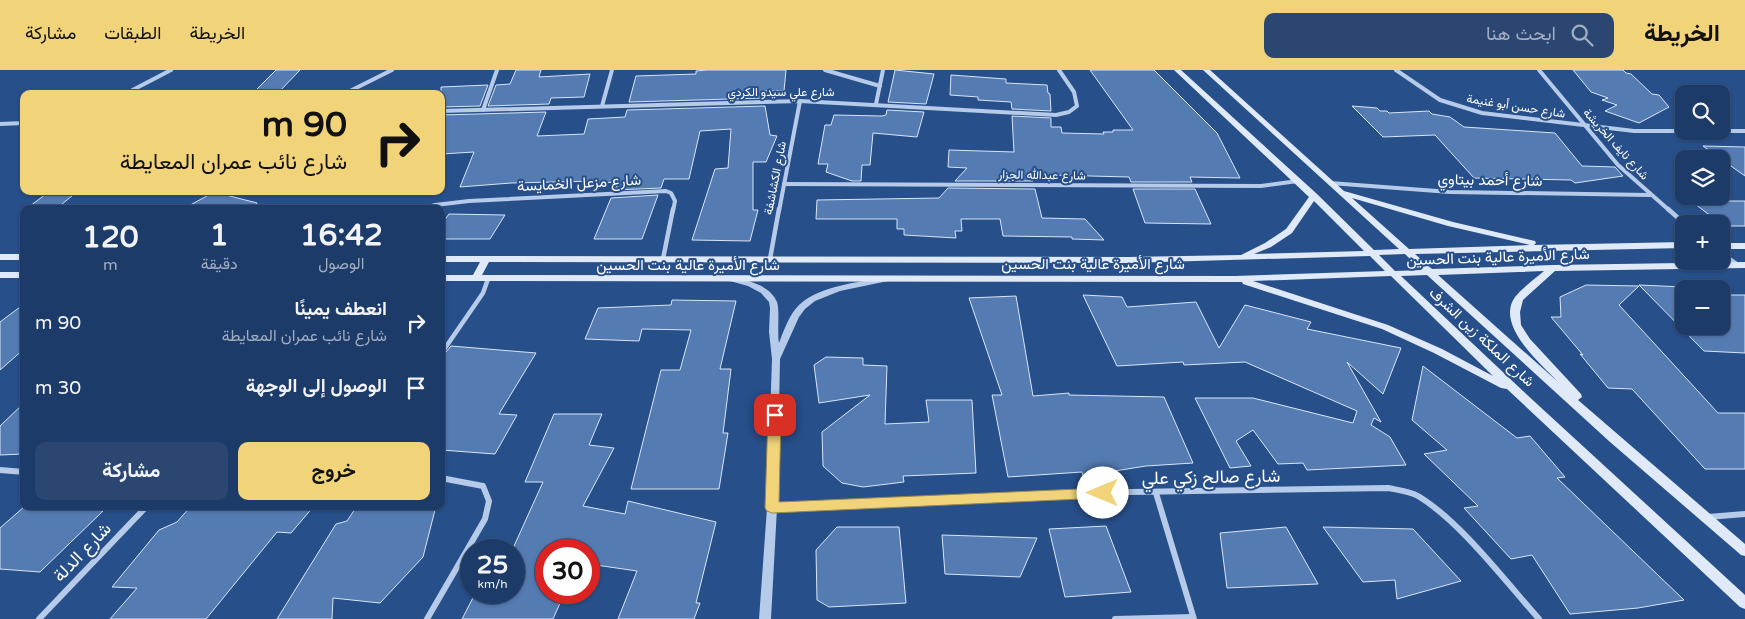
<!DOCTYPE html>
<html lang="ar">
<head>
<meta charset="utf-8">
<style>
  :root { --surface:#1d3b68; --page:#2a4671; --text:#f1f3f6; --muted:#a0adc0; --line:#3b557c; --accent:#f1d37a }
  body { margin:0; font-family:"Varela Round",Vazirmatn,sans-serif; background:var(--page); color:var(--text); direction:rtl; height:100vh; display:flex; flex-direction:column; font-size:19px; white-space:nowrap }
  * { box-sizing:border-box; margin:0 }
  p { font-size:16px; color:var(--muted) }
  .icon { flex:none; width:28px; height:28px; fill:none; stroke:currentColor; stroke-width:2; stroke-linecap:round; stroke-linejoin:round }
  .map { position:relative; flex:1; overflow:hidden; direction:ltr }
  .side { position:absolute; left:20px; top:135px; width:425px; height:305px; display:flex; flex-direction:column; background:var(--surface); border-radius:10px; box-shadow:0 1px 4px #0004,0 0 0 1px var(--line); direction:rtl }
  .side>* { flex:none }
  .banner { position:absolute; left:20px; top:20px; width:425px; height:105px; border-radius:10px; box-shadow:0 1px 4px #0004,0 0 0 1px var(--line); direction:rtl; background:#f1d37a; color:#111; overflow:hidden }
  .fabs { position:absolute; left:1675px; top:15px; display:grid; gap:10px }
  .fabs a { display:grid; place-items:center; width:55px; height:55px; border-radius:10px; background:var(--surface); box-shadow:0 1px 4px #0004,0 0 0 1px var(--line); font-size:25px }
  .speed { position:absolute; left:460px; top:469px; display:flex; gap:10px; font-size:25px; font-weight:700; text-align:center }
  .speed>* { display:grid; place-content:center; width:65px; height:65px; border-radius:50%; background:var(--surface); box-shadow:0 1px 4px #0004,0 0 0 1px var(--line); line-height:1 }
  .speed small { font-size:12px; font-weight:400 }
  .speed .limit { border:8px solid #d22; background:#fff; color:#111 }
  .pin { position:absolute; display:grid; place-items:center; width:42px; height:42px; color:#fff; margin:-21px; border-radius:10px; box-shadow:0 2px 8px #0006 }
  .me { position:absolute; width:55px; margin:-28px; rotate:270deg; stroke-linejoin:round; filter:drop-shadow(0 0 4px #0008) }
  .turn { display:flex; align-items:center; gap:18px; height:105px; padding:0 15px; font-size:22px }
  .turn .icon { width:65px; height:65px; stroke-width:2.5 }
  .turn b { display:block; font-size:35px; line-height:42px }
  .eta { display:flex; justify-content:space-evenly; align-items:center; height:85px; text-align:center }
  .eta b { font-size:30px; font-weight:700; line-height:35px }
  .action { display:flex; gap:10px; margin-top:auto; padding:10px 15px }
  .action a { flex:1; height:58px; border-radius:10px; background:var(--accent); color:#111; font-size:20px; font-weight:700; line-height:58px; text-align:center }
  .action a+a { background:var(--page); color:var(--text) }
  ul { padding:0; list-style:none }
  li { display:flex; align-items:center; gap:15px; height:65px; padding:0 15px }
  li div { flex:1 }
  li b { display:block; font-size:19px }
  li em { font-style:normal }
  header { display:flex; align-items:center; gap:30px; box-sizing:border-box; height:70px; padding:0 25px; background:var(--accent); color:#111 }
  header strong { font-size:24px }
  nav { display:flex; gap:28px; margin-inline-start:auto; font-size:18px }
  .search { width:350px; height:45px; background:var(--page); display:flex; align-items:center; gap:12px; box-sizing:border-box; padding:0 18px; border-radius:10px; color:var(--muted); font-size:19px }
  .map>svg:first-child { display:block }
</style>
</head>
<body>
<header>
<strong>الخريطة</strong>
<div class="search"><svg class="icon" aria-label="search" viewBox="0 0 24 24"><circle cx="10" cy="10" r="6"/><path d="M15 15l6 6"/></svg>ابحث هنا</div>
<nav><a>الخريطة</a><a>الطبقات</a><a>مشاركة</a></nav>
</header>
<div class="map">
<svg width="1745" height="549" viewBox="0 0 1745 549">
  <rect width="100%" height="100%" fill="#274f8a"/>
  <g fill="#547bb2" stroke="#d9e5f7">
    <polygon points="276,0 300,0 277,24 252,24"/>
    <polygon points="516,0 541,0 539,7 590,4 584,27 551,28 549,34 488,36 496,15 510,14"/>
    <polygon points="707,0 786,0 784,21 762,21 764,28 629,32 636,6 696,4 696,1"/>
    <polygon points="895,0 934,4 926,34 888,32"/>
    <polygon points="1090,0 1154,0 1217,63 1240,108 1190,107 1192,112 1131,112 1129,107 1052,105 1052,107 1032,107 1033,111 955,111 967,98 948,97 949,80 1014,82 1012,46 1051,48 1051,57 1061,57 1062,63 1104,64 1103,62 1113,62 1113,60 1133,60"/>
    <polygon points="1573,0 1623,0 1626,3 1631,4 1652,24 1659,25 1669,37 1639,53 1605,41 1617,35 1602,30 1608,28 1591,22"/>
    <polygon points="951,5 1006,9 1006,13 1047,15 1048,23 1050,24 1051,41 1012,39 1011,32 978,30 978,27 950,25"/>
    <polygon points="488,15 480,36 441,37 441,17"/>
    <polygon points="765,36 770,65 777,66 766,92 753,92 753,140 758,140 750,171 692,170 715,99 728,98 731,59 700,61 689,109 664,109 661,118 615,120 618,112 597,113 598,111 511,113 460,117 474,82 441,84 441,45 546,42 537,66 584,64 588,49 625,47 627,40"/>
    <polygon points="1352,36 1377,38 1380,41 1387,41 1389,43 1429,41 1432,44 1450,47 1464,57 1555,63 1582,96 1615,97 1623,106 1575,113 1571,110 1474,108 1435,65 1383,67"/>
    <polygon points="887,40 924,42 917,67 873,63 870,95 862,95 861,111 852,111 826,102 828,94 818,94 825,55 831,55 834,45 882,46 886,45"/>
    <polygon points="1703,76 1745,77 1745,106 1721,89"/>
    <polygon points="948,118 1035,119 1042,148 1085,149 1104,170 1072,169 1072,167 1003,166 1000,149 961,149 962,161 955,161 956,168 904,165 904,159 897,159 897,149 816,149 817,130 939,128"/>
    <polygon points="1133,119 1195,119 1211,154 1145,153"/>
    <polygon points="50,121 78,121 56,139 26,139"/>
    <polygon points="214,122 257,133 256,139 183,139"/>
    <polygon points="658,125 642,169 594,169 611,128"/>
    <polygon points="1691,131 1745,131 1745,156 1724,156"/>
    <polygon points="449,144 505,145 490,169 441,169 441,155"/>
    <polygon points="1586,215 1639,216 1619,235 1718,343 1745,343 1745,399 1705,399 1632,319 1608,318 1580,284 1583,285 1551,247 1561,247 1560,227"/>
    <polygon points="1639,215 1684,217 1684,256 1721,256 1721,225 1745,225 1745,283 1704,281"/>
    <polygon points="1083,225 1122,227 1127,237 1196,232 1219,278 1245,235 1311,252 1307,259 1401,278 1383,324 1347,292 1381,352 1374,348 1371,355 1390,367 1406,395 1307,400 1303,393 1278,394 1253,360 1236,371 1251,396 1230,398 1195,328 1253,328 1353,353 1357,341 1245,292 1184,295 1183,292 1117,296"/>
    <polygon points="1016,226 1033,326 1069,323 1069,325 1164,327 1193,393 1146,396 1083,406 1082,402 1008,407 992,325 1002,325 969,228"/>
    <polygon points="672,230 736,231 720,299 731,299 723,363 728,363 719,419 631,419 661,300 680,300 691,260 642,259 639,271 585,269 598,238 671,235"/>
    <polygon points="24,234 24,279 0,300 0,252"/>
    <polygon points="451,276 536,283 499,344 517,345 495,384 441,380 441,288"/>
    <polygon points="826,287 863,288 863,295 887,296 885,354 929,352 926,330 972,330 976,403 903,406 904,412 863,417 842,413 823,396 822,362 870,325 819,333 814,295"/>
    <polygon points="1423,296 1517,368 1530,366 1565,407 1557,408 1684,530 1638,538 1570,544 1532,485 1511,489 1464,438 1478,436 1424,384 1447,380 1412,350"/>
    <polygon points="24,333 24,384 0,385 0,356"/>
    <polygon points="554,344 602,344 589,375 614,378 583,436 625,444 628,431 716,452 696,533 700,533 694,549 618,549 637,501 589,494 589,480 546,480 546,522 565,522 553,549 462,549 476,522 514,522 514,476 543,412 525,412"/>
    <polygon points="25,436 62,436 103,441 40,502 0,499 0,458"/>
    <polygon points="191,436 314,436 291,463 277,462 206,549 110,549 137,518 112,517 159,460 177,452"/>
    <polygon points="357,436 391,436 435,440 423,487 380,533 333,528 332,549 277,549 336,454 347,451"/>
    <polygon points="1106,456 1131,522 1065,527 1049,459"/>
    <polygon points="837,457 899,457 906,533 829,537 817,530 816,480"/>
    <polygon points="1286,457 1318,514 1227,518 1220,463"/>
    <polygon points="1323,457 1413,459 1461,511 1397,529 1395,510 1363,512"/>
    <polygon points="942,465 1037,468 1020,507 945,504"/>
  </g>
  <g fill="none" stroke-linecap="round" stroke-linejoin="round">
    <g stroke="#b5cbe9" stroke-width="4">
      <polyline points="825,0 880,16"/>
      <polyline points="1396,0 1440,30 1482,43 1634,61 1745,61"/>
      <polyline points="1539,0 1618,95 1670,141"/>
      <polyline points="125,24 171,0"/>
      <polyline points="344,24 392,0"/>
      <polyline points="876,34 883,0"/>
      <polyline points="602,36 612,0"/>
      <polyline points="483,40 497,0"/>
      <polyline points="441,41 800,31 1056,45 1069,42 1077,36 1074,22 1059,0"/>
      <polyline points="0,54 24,53"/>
      <polyline points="1330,113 1450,122 1650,125"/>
      <polyline points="784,114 1261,116 1298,111"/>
      <polyline points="422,139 435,135 469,131 666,121 671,123 675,131 673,141"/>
      <polyline points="779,141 800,31"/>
    </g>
    <g stroke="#b5cbe9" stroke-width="4.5">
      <polyline points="1668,139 1685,154"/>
      <polyline points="1721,183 1738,195"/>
      <polyline points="663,189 673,139"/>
      <polyline points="770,189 779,139"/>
      <polyline points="441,284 483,223 488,209"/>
    </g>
    <g stroke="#b5cbe9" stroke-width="6">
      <polyline points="0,400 24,402"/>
      <polyline points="1156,423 1194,549"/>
      <path d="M772,438L1068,423L1388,418C1397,420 1409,421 1418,426C1460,451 1506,512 1539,549"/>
      <polyline points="1708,447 1745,444"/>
      <polyline points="39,549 147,436"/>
      <polyline points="427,549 485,449 489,431 483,416 441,408"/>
      <polyline points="1115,549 1193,547"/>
    </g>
    <path fill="#b5cbe9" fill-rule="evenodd" d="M730,207H733C749,211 770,215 777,232C780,240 777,263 779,273C784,260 789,245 799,235C820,215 861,212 888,207L892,209L888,211L840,221L815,231L805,239L799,247L780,289L777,438L771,549H759L767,438L772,289L769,262L770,238L769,232L761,223L748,216L730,211L729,209Z"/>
    <g fill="#dfe9f8" fill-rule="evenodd">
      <path d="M1174,0H1181L1317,124L1374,180L1399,179L1203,0H1210L1344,121L1453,152L1535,171L1536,173L1534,175L1684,172V178L1415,184L1432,199L1553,195L1745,192V198L1555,201L1523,230L1520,242L1521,255L1530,269L1581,324L1582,327L1578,330L1745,474V486L1741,485L1610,372L1427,205L1401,206L1523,321L1745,525V539L1740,537L1507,319L1501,318L1434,283L1382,259L1243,214L1242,212L441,211V205H473L480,192H441V186L1128,187L1241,185L1265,173L1286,159L1309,127ZM1352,128L1448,156L1530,175L1409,179ZM1314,131L1364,181L1254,184L1271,177L1292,163ZM1405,184L1421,200L1395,201L1379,185ZM1370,186L1385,201L1235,206L482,205L489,192L1128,193ZM1544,201C1535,209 1523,217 1515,227C1495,255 1540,293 1557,311L1438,205ZM1391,206L1493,306L1442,279L1388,255L1253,211Z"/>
      <rect x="1721" y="173" width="24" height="6"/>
      <rect x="0" y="184" width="24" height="6"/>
      <rect x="0" y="202" width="24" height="6"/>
    </g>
  </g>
  <polygon fill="#f1d37a" stroke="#9d894f" points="775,341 781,345 779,432 1103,418 1108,420 1110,423 1108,427 1103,428 772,443 767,441 765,438 768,345"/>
  <g text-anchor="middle" stroke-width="4" stroke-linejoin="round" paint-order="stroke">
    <g font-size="12" fill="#fff" stroke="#274f8a">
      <text x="781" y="26">شارع علي سيدو الكردي</text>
      <text transform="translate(1516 36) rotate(9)" y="4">شارع حسن أبو غنيمة</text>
      <text transform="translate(1616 74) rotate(48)" y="4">شارع نايف الخريشة</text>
      <text transform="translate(1042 105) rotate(1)" y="4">شارع عبدالله الجزار</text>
      <text transform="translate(775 108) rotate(-79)" y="4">شارع الكشاشفة</text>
    </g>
    <g font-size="15" fill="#fff" stroke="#274f8a">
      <text transform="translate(1490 110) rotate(1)" y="5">شارع أحمد بيتاوي</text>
      <text transform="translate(579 113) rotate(-3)" y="5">شارع مزعل الخمايسة</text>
      <text transform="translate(1498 187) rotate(-2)" y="5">شارع الأميرة عالية بنت الحسين</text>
      <text x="1093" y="199">شارع الأميرة عالية بنت الحسين</text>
      <text x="688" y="200">شارع الأميرة عالية بنت الحسين</text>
      <text transform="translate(1482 267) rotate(43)" y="5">شارع الملكة زين الشرف</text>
    </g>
    <g font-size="18" fill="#fff" stroke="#274f8a">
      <text transform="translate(1211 407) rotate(-1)" y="6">شارع صالح زكي علي</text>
      <text transform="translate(82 482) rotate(-46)" y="6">شارع الدلة</text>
    </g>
  </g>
</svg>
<div class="fabs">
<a><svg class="icon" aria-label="search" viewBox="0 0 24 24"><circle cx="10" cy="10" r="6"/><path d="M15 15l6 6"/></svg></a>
<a><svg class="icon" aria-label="layers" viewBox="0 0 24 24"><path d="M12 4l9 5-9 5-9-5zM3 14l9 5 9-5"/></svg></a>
<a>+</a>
<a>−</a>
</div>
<div class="speed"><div>25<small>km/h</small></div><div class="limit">30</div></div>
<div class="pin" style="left:775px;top:345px;background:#d93025"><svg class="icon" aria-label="arrive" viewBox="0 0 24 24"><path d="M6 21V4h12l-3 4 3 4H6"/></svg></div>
<svg class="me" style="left:1103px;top:423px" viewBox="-20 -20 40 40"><circle r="19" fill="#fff"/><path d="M0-13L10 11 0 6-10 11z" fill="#f1d37a"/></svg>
<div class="banner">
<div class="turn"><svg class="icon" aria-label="right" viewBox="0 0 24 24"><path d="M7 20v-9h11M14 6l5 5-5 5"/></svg><div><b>90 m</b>شارع نائب عمران المعايطة</div></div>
</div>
<section class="side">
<div class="eta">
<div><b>16:42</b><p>الوصول</p></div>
<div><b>1</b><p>دقيقة</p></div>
<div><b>120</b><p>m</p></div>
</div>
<ul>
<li><svg class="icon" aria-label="right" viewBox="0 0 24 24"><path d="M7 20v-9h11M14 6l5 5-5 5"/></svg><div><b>انعطف يمينًا</b><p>شارع نائب عمران المعايطة</p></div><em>90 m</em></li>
<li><svg class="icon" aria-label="arrive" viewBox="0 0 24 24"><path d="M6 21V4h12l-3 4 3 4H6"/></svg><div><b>الوصول إلى الوجهة</b></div><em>30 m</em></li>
</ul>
<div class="action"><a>خروج</a><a>مشاركة</a></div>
</section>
</div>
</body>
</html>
